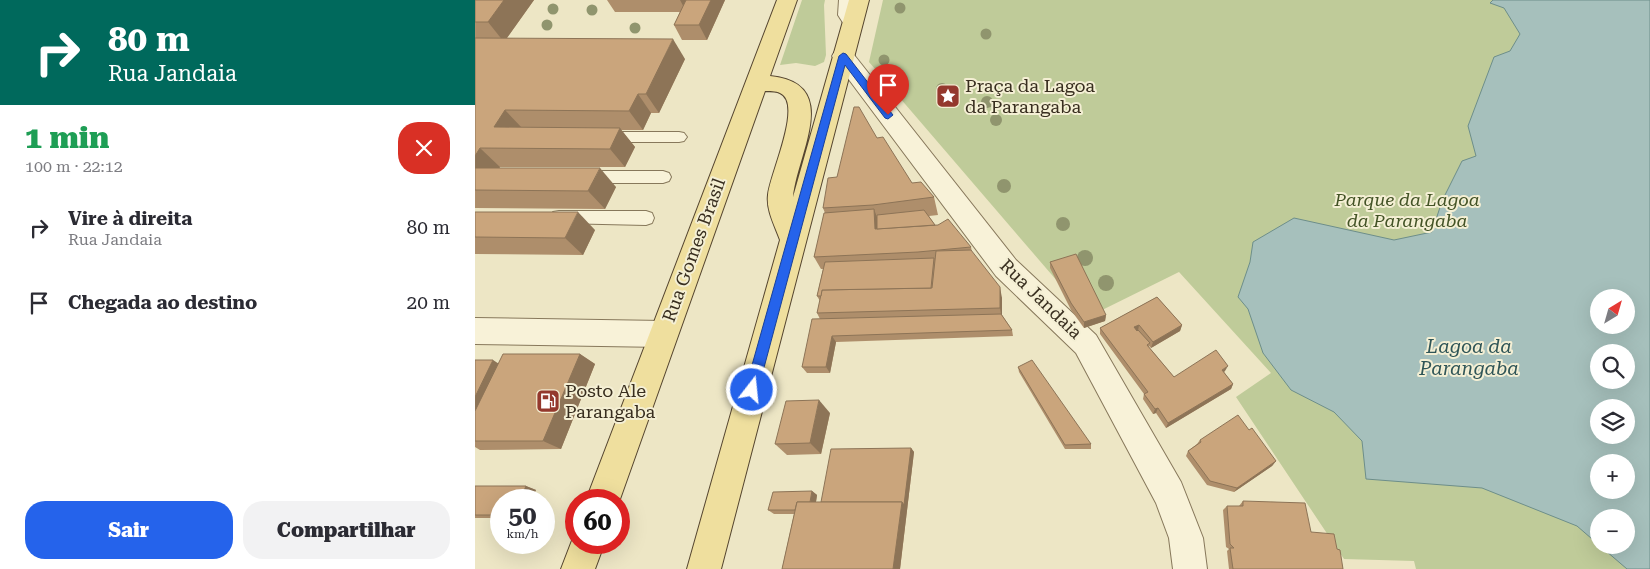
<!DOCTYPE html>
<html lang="pt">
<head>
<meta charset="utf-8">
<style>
  :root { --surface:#fff; --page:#f2f2f3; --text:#2b2b33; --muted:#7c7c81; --accent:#2563eb }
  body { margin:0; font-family:"Roboto Serif",serif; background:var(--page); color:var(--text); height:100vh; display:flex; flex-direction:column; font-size:19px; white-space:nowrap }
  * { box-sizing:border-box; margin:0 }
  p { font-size:16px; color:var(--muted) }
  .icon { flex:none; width:28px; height:28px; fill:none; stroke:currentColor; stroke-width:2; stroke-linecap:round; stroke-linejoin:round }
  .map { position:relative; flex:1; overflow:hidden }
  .side { display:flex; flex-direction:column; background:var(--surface); width:475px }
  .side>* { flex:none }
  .top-card { background:#00695c; color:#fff; overflow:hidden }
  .needle { width:32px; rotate:37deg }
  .controls { position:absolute; left:1115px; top:289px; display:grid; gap:10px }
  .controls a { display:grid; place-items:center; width:45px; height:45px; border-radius:50%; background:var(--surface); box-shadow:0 5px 20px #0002; font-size:25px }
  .speed { position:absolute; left:15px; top:489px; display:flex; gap:10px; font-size:25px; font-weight:700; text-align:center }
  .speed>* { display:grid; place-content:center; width:65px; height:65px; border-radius:50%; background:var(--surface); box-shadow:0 5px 20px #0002; line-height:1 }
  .speed small { font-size:12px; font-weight:400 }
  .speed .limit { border:8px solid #d22; background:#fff; color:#111 }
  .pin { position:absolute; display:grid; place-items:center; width:42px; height:42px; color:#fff; margin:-51px -21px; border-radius:50% 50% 50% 0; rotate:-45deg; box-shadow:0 0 5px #0007 }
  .pin .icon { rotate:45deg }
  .me { position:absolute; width:55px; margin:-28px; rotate:16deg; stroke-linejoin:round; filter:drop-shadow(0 0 4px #0008) }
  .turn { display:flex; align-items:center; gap:18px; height:105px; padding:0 25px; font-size:22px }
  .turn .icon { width:65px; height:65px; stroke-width:2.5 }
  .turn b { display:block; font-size:35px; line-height:42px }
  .round { display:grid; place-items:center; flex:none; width:52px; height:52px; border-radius:20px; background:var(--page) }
  .head { display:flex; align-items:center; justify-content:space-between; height:85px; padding:0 25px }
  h1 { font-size:30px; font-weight:800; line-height:38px; color:#1e9e55 }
  .primary-button { display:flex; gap:10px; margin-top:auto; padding:10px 25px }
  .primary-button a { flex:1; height:58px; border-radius:20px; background:var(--accent); color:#fff; font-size:20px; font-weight:800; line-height:58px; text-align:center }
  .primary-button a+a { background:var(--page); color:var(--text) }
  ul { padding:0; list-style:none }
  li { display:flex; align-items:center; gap:15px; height:75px; padding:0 25px }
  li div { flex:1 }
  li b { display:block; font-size:19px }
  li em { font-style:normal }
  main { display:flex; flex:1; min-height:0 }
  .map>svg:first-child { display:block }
</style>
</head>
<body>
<main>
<section class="side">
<div class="top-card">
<div class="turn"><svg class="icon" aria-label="right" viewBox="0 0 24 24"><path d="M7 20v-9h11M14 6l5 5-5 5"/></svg><div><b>80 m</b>Rua Jandaia</div></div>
</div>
<div class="head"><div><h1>1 min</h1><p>100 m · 22:12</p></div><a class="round" style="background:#d93025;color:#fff"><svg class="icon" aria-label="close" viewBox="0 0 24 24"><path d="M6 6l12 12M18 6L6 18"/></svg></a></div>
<ul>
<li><svg class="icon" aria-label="right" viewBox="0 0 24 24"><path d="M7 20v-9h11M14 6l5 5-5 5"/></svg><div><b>Vire à direita</b><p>Rua Jandaia</p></div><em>80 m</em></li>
<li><svg class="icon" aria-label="arrive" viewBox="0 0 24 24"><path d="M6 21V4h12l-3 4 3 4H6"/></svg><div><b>Chegada ao destino</b></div><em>20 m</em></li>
</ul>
<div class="primary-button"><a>Sair</a><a>Compartilhar</a></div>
</section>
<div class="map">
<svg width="1175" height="569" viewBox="0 0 1175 569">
  <rect width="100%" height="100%" fill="#ede6c5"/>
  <g fill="#bfcb99" fill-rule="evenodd">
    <polygon points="327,0 350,0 349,5 351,55 349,62 340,66 321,63 305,65"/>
    <path d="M408,0H1175V569H941L939,561L869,559L761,397L796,373L704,272L613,317L394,62ZM1124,298H1151V325H1124ZM1124,352H1151V380H1124ZM1124,408H1151V435H1124ZM1124,462H1151V490H1124ZM1124,518H1151V545H1124Z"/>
  </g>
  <path fill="#a6c0bc" stroke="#6d8e8a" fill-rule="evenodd" d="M1018,0H1175V569H1152L1124,545H1151V518H1124V545L1102,526L1007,488L891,479L887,441L859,412L816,390L788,353L773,309L763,297L775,262L778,242L819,218L919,240L957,232L967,201L987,161L1001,156L993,126L1019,57L1035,51L1045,34L1029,8L1015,3ZM1124,298H1151V325H1124ZM1124,352H1151V380H1124ZM1124,408H1151V435H1124ZM1124,462H1151V490H1124Z"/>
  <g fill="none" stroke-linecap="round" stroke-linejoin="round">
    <g stroke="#87785b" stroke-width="2">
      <g id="service">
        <polygon points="364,0 376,0 377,15 384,26 382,29 372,29 363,15"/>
        <polygon points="130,132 204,132 209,133 212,137 209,141 204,142 130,142 125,141 122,137 125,133"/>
        <polygon points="108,171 188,171 194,173 196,177 194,181 188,183 108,183 102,181 100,177 102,173"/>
        <polygon points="84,211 171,211 177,213 179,218 177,223 171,225 84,223 78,222 76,217 78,212"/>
      </g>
    </g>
    <g stroke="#87785b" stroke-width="2">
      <g id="minor">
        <polygon points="368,49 376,51 541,260 621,335 706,482 728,538 732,569 698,569 694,538 681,503 601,353 521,276 360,61 357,56 360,51"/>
        <polygon points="0,318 188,321 198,325 202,334 198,343 188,347 0,344"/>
      </g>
    </g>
    <g stroke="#55452f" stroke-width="2">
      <g id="primary">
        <path d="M302,0H322L295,76C368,83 322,154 318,197L374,0H394L246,569H212L305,240C300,226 291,210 293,195C294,176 329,103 305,93C301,91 294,91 290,91L144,502V500H111Z"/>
        <polygon points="101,530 101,542 130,542 120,569 86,569"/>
      </g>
    </g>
    <use href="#service" fill="#f8f2d8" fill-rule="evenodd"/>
    <use href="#minor" fill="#f8f2d8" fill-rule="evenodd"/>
    <use href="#primary" fill="#efdf9e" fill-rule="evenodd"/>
  </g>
  <g fill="#90956e">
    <circle cx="425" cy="8" r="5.5"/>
    <circle cx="78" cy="9" r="5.5"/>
    <circle cx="117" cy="10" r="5.5"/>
    <circle cx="72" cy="25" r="5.5"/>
    <circle cx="160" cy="28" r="5.5"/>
    <circle cx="511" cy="34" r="5.5"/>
    <circle cx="409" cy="60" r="5.5"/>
    <circle cx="467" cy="89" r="6"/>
    <circle cx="512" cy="102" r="6"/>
    <circle cx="521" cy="120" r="6"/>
    <circle cx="529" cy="186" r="7"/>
    <circle cx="588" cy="224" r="7"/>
    <circle cx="610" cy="258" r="8"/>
    <circle cx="631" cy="283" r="8"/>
  </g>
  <g fill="#ae8e6b">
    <polygon points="0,0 59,0 32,38 210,59 184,113 176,113 168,130 146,130 160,147 150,167 25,167 24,168 141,187 130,209 0,208"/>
    <polygon points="132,0 250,0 232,40 207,40 199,25 205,12 140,12"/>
    <polygon points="402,138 437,183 459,197 463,215 454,216 460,225 496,247 497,252 527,298 527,315 537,330 538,336 361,342 355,373 332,373 327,367 345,319 342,313 345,301 342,296 348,269 346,269 339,257 350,213 348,208 362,177"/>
    <polygon points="0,212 120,230 108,255 0,254"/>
    <polygon points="575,262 631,315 630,321 609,328 596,310 575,268"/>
    <polygon points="682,297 707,325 705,331 676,348 674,346 674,347 699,377 750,371 749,372 758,384 756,389 691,428 681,413 678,414 668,399 669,394 625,334 625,328"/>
    <polygon points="105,354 120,364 86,449 5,450 0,447 0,360 24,364"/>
    <polygon points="543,367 616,444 616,449 590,449 544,372"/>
    <polygon points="355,413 346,454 312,455 300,444"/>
    <polygon points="725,440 801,461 797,466 759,492 732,485 711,456 713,451 722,444"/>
    <polygon points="436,448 439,452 425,569 307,569 319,514 299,514 293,510 337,491 342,495 341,502 346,502"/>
    <polygon points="0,486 51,486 61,490 56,500 26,500 26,518 0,518"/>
    <polygon points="768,501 836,532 862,549 868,569 754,569 752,551 754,549 751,547 748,510 752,506 764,506"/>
  </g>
  <g fill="#8d7457">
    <polygon points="29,0 59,0 29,42 13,22"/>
    <polygon points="205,0 218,0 212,13"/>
    <polygon points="236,0 250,0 232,40 224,25"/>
    <polygon points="198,39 210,59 184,113 171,94"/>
    <polygon points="163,94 176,113 168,130 154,111"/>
    <polygon points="30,110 48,129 19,127"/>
    <polygon points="145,128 160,147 150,167 135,149"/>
    <polygon points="5,148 25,167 13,186 0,174 0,156"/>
    <polygon points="125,168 141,187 130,209 113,191"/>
    <polygon points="399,209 404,223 405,235 400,229"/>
    <polygon points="103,212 120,230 108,255 90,238"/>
    <polygon points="525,287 527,298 527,320 525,308"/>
    <polygon points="631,315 630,321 609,328 609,322"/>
    <polygon points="664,325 663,331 658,333 659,327"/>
    <polygon points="707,325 705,331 676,348 678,342"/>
    <polygon points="357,336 361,342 355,373 351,367"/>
    <polygon points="105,354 120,364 86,449 68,441"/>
    <polygon points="18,360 35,371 0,441 0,397"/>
    <polygon points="753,366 750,371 744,375 747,370"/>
    <polygon points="758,384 756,389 691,428 693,423"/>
    <polygon points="344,400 355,413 346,454 335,443"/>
    <polygon points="683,408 681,413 678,414 680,409"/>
    <polygon points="436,448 439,452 425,569 418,569 427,502"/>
    <polygon points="801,461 797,466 759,492 762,488"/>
    <polygon points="51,486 61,490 56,500 45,500"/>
    <polygon points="337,491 342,495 340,508 335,505"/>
  </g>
  <g fill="#caa57c" stroke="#8d7457">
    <polygon points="0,0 29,0 13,22 0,22"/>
    <polygon points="211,0 236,0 224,25 199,25"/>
    <polygon points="0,38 198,39 171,94 163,94 154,111 30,110 19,127 145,128 135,149 5,148 0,156"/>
    <polygon points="379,107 384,107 402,138 408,137 437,183 446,182 459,197 398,205 348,208 353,178 362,177"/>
    <polygon points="0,168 125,168 113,191 0,190"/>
    <polygon points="399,209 400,229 463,225 473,219 496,247 443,252 339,257 349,213"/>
    <polygon points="449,210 460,225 402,229 402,215"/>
    <polygon points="0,212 103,212 90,238 0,237"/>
    <polygon points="496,250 525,287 525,308 342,313 347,290 457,288 461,251"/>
    <polygon points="601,254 631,315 609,322 596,303 575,262"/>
    <polygon points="459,258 456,288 347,290 346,296 342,296 350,262"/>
    <polygon points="682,297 707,325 678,342 664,325 659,327 662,331 663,330 675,343 672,345 699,377 741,350 753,366 747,370 758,384 693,423 683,408 680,409 669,394 673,392 625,328"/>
    <polygon points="526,314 537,330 357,336 351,367 327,367 337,319"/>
    <polygon points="28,354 105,354 68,441 0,441 0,411"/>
    <polygon points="0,360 18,360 0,397"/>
    <polygon points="557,360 616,444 590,445 543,367"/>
    <polygon points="344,400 335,443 300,444 311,401"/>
    <polygon points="763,415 774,430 777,428 801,461 762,488 735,481 713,451 726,442 725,440"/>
    <polygon points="436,448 429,505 427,502 346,502 356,449"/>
    <polygon points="0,486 51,486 45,500 26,500 26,515 0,515"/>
    <polygon points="337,491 335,502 322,502 320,510 293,510 298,492"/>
    <polygon points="768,501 830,503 836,532 859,534 862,549 865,550 868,569 758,569 755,548 759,548 755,544 752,506 768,506"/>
    <polygon points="322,502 427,502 418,569 307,569"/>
  </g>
  <polygon fill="#2563eb" stroke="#184099" points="368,53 371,54 418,115 413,119 410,118 370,65 283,390 281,394 277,396 272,394 270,390 364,56"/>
  <defs>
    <g id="sight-square" transform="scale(1.25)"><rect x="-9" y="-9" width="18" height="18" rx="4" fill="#94382d" stroke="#f4efd4"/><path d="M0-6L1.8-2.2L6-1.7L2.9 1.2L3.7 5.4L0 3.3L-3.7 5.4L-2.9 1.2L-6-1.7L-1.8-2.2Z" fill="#fff"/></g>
    <g id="fuel-square" transform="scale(1.25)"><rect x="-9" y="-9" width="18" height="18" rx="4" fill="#94382d" stroke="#f4efd4"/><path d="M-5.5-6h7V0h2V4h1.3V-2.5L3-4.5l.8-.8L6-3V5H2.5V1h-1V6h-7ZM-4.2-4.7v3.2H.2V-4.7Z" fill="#fff"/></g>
  </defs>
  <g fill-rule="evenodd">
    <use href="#sight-square" x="473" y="96"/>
    <use href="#fuel-square" x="73" y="401"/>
  </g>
  <g text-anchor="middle" stroke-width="4" stroke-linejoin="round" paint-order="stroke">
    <g font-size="18" fill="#382e1f" stroke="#f4efd4" text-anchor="start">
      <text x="490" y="92">Praça da Lagoa<tspan x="490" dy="21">da Parangaba</tspan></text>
      <text x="90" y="397">Posto Ale<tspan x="90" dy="21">Parangaba</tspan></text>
    </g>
    <g font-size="18" font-style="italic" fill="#435326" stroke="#f4efd4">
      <text x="932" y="206">Parque da Lagoa<tspan x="932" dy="21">da Parangaba</tspan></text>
    </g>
    <g font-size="18" fill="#382e1f" stroke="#f4efd4">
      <text transform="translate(219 250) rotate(-70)" y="6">Rua Gomes Brasil</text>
      <text transform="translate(566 299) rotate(44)" y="6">Rua Jandaia</text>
    </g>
    <g font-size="19" font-style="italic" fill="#2f5557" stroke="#f4efd4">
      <text x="994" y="353">Lagoa da<tspan x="994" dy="22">Parangaba</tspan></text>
    </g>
  </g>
</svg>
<div class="controls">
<a><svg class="needle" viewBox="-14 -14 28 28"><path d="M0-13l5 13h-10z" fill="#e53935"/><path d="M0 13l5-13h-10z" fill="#7c7c81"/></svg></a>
<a><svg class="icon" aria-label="search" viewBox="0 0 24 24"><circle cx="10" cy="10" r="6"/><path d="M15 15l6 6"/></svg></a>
<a><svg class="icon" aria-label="layers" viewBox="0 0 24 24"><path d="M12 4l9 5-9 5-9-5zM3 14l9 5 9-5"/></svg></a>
<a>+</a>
<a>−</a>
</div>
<div class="speed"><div>50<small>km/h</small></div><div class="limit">60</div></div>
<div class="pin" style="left:413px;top:115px;background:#d93025"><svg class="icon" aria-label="arrive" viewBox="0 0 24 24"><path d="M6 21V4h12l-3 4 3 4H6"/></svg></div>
<svg class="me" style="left:277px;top:390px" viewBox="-20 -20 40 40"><circle r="17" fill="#2563eb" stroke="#fff" stroke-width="3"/><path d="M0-11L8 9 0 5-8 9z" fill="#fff"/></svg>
</div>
</main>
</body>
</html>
